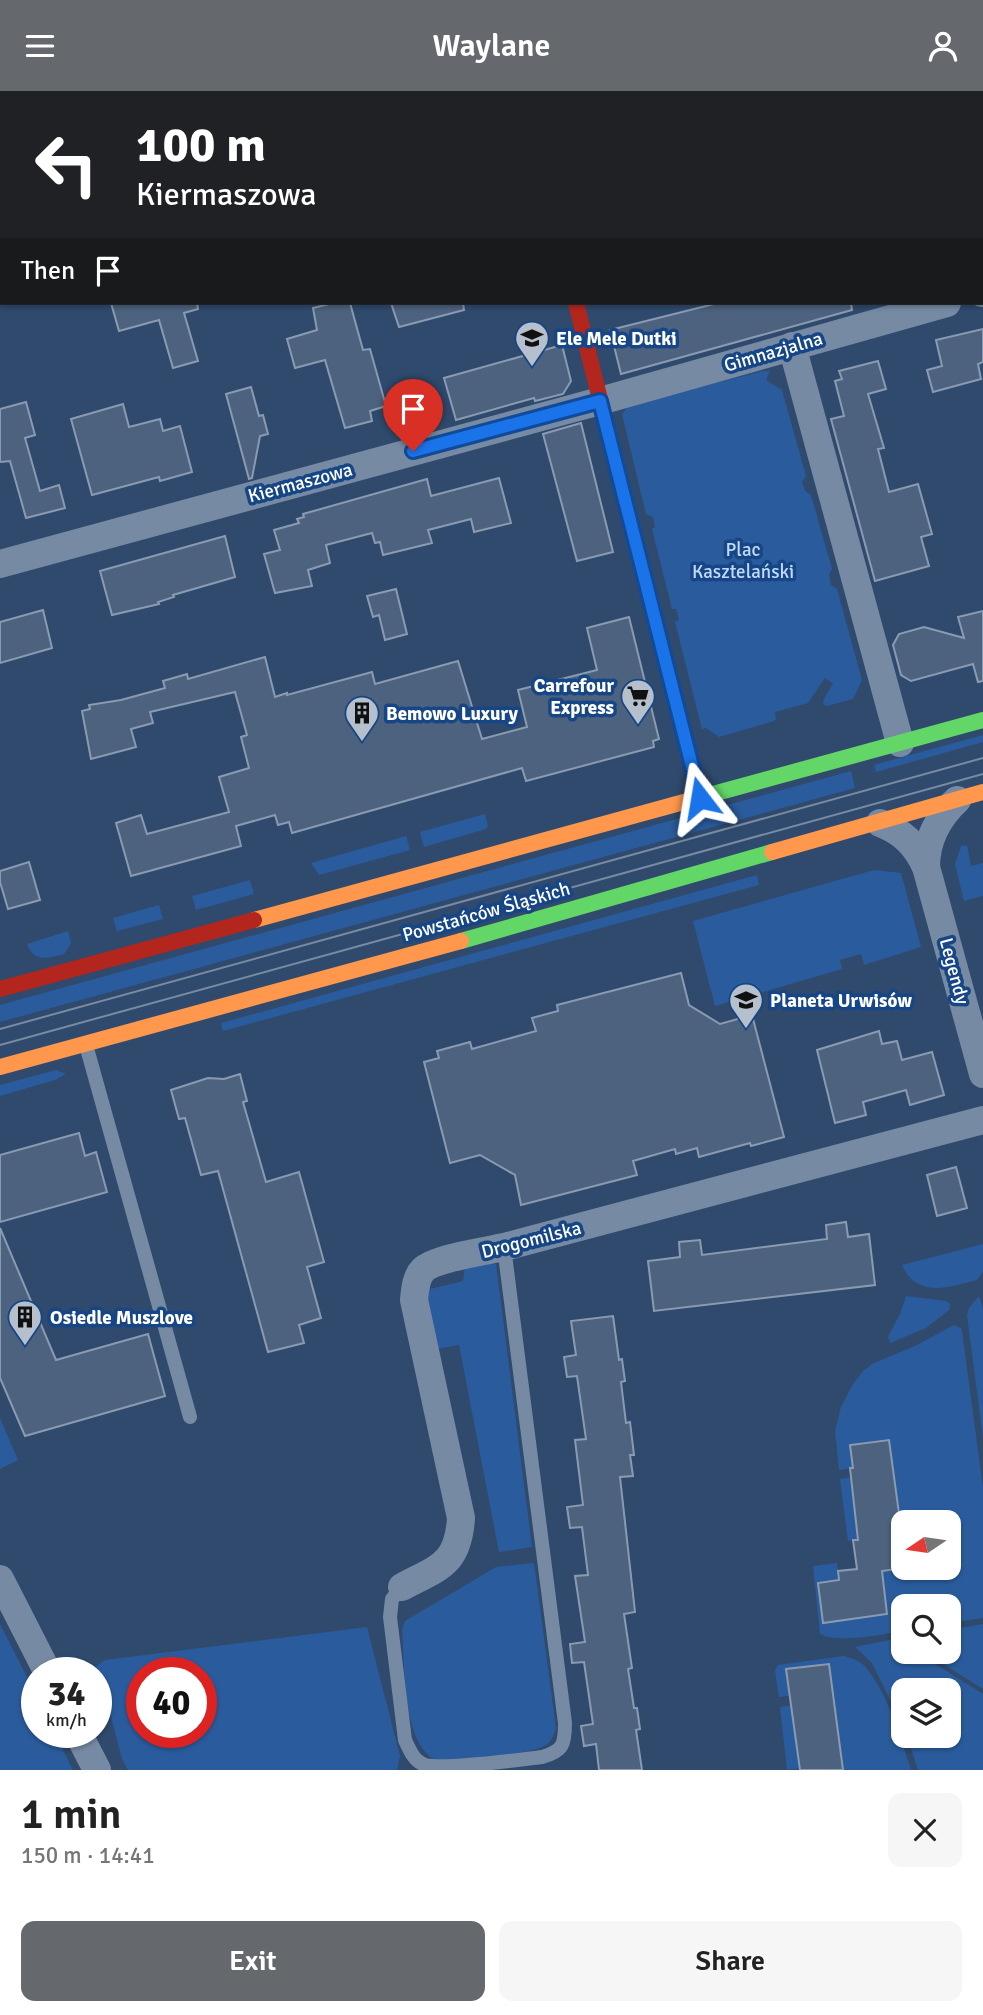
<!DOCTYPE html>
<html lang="en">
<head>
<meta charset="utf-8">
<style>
  :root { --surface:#fff; --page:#f6f6f6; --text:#222; --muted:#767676; --accent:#65696e }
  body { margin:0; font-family:Signika,sans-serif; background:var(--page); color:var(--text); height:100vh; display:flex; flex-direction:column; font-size:26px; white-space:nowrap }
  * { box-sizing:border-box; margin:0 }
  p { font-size:23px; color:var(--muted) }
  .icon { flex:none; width:38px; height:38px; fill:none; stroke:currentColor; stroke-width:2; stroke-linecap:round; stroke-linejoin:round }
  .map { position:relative; height:1679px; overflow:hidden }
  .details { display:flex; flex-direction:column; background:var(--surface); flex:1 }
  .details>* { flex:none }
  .hud { position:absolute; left:0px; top:0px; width:984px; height:214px; box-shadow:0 2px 5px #0004; background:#202124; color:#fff; overflow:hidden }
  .needle { width:46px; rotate:257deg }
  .buttons { position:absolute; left:891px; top:1419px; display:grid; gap:14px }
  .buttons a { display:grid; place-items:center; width:70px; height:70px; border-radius:14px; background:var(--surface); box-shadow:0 2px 5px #0004; font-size:35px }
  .speed { position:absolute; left:21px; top:1566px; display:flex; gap:14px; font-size:35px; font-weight:700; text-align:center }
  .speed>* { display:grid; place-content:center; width:91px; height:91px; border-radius:50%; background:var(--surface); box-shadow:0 2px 5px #0004; line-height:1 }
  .speed small { font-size:18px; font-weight:400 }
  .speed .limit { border:10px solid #d22; background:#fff; color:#111 }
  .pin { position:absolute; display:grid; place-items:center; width:60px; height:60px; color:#fff; margin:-72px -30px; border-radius:50% 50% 50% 0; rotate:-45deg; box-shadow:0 0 7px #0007 }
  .pin .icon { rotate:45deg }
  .me { position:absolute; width:77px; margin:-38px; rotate:346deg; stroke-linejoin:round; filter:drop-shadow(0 0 5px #0008) }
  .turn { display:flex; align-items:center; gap:24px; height:147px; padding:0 21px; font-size:32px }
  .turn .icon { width:91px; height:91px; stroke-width:2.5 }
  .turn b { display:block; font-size:49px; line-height:60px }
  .then { display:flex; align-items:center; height:66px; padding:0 21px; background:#0003; gap:14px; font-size:26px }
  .round { display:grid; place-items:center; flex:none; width:74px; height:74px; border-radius:14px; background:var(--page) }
  .summary { display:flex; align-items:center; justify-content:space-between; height:119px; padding:0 21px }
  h1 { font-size:42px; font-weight:600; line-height:52px }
  .action { display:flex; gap:14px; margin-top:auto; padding:14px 21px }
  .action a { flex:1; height:80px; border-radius:14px; background:var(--accent); color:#fff; font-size:28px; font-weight:600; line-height:80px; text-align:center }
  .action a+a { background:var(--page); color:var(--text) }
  header { display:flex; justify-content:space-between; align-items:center; height:91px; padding:0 21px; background:var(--accent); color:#fff; font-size:32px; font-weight:600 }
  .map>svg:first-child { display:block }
</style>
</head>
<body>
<header><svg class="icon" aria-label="menu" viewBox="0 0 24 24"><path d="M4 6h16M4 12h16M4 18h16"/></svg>Waylane<svg class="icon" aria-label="person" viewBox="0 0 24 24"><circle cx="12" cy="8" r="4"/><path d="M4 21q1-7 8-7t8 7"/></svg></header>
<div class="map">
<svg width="983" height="1679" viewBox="0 0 983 1679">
  <rect width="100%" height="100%" fill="#2f4a6d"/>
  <g fill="#2a5c9d" fill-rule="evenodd">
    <polygon points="764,280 770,280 766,289 782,299 806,385 802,391 805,400 811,404 832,478 829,483 831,494 837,498 862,589 853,608 827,615 824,614 823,610 833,592 825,587 808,612 775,621 776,628 774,630 719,646 706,637 702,638 675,531 679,529 676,518 672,518 652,438 655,436 653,426 646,423 622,323 628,315 643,310"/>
    <polygon points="983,644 983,651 876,681 874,674"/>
    <polygon points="851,680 855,697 0,931 0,914"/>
    <polygon points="485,723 488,735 486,738 424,756 420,741"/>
    <polygon points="406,745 410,759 319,784 311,772"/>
    <polygon points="967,754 971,775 983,772 983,805 964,810 955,773 961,755"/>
    <polygon points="874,779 901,782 921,856 864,874 861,863 840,869 842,878 715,915 693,830"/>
    <polygon points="757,784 759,794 223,940 221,932"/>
    <polygon points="250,789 254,803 196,819 192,805"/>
    <polygon points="159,814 163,828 117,840 113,827"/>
    <path d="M68,840L71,852L64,863C49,867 34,872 27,853Z"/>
    <polygon points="56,979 66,983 55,989 0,1005 0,994"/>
    <path d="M983,1153V1180L977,1189C950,1196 917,1208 902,1174Z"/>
    <polygon points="466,1169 496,1173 532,1456 499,1461 459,1254 436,1258 426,1199 463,1190"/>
    <polygon points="906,1205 946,1210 950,1213 949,1219 926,1237 890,1252 888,1246 900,1223"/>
    <polygon points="978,1206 980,1207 983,1219 983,1347 967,1224 969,1217"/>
    <path d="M954,1234L961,1237L962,1240L983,1397V1527L949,1532L948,1516H903V1540C884,1543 837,1553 820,1543L813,1475L837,1472L839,1489L818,1492L824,1532L887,1523L882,1480L903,1477H948V1432H903V1452L889,1349L850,1354L853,1377L839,1379L835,1340L841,1316L853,1293L863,1280L872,1273L917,1254Z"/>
    <polygon points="0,1327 18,1369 0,1378"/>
    <path d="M854,1386C853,1408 855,1427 862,1448L848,1450L840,1388Z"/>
    <path d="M534,1472L556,1637C554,1644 551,1652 544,1655C529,1664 459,1667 438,1670C401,1655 405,1573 402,1539L405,1530L496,1476Z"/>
    <polygon points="0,1533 37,1606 37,1642 54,1642 73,1679 0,1679"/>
    <polygon points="983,1533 983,1598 924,1561 948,1561 949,1539"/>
    <path d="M367,1536L400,1665L397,1679H128L122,1668L109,1618L96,1625V1582H87L105,1569ZM201,1582V1642H142V1582Z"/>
    <polygon points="894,1548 903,1553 903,1561 916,1561 983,1603 983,1679 918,1679 907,1645 948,1645 948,1600 903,1600 903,1635 872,1572 855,1556"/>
    <path d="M843,1565C852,1567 862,1570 867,1578C889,1606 900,1645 911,1679H843L793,1604L779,1606L775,1580L778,1574Z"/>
    <path d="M794,1614C793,1636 796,1656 802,1677L787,1679L780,1616Z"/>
  </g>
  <g fill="#4c627e" stroke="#8a9bb1" stroke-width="2">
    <polygon points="111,212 197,212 198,218 184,222 198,270 173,277 159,229 119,240"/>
    <polygon points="333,212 350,212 363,259 370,258 386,315 370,320 372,330 345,337 325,269 295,277 287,248 317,239 313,217"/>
    <polygon points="391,212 463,212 464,219 399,236"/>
    <polygon points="718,212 851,212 852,219 621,283 610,239"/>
    <polygon points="983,238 983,271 978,273 981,288 933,301 927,279 942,275 936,249"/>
    <polygon points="562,254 571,290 563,303 535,310 534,307 456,329 444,287"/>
    <polygon points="878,270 886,298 868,303 884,357 878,358 889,401 918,393 932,443 921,446 929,475 875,490 831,328 844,325 835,290 842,288 839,280"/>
    <polygon points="251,296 259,325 263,324 268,343 260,345 252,387 249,388 226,303"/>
    <polygon points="26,311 35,344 25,347 40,400 59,394 65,417 26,427 10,370 0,371 0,318"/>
    <polygon points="123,313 129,336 160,328 163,340 180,335 192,381 160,390 159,386 92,404 71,328"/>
    <polygon points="581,332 613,461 577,470 543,343"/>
    <polygon points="499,387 511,432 474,441 471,428 428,439 432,452 383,464 380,451 375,452 372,442 326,454 330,472 308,479 312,495 275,502 264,463 280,459 274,439 299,432 297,428 304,426 303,423 427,388 431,405"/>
    <polygon points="225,445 235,486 173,504 174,506 158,511 159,513 112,524 100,480"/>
    <polygon points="396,498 407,543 385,549 379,524 373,526 367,505"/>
    <polygon points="43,519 52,557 0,572 0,531"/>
    <polygon points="983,520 983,590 978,591 973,573 911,590 901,584 893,554 899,543 924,536 964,547 958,526"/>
    <polygon points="629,526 659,648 653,650 654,656 526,690 522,677 292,742 289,731 278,734 275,724 236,735 241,755 131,785 116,732 141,724 147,743 229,721 219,686 249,677 241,646 247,644 235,601 150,621 153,632 131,638 136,656 91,668 82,620 90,618 89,614 121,609 165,597 163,590 187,583 188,588 265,566 275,606 287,602 287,604 372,581 375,593 458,570 482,648 527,636 518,599 597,579 587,537"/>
    <polygon points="29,771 40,809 8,818 0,791 0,780"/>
    <polygon points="681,882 689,914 720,933 752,924 784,1046 751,1055 750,1052 699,1066 697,1057 676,1063 675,1058 633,1070 637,1084 521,1114 515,1084 480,1064 450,1072 424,971 439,967 437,960 470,951 472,958 536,940 532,927 558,920 557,914"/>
    <polygon points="879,940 882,953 897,950 902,969 932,961 944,1004 910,1014 906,999 863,1011 866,1024 835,1032 817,959"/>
    <polygon points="240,983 247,1010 243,1011 266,1091 299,1081 324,1171 307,1176 321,1227 299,1234 304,1252 268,1261 218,1080 201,1084 185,1027 179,1028 171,999 208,987 224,988"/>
    <polygon points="79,1042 85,1065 96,1061 107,1101 0,1131 0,1064"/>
    <polygon points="956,1076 967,1117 937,1125 927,1084"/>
    <polygon points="846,1131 848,1146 869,1143 875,1194 654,1220 648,1170 680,1166 679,1151 700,1149 702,1164 827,1148 826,1134"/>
    <polygon points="0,1137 56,1269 148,1243 165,1305 25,1345 0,1287"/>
    <polygon points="613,1225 619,1269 622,1268 625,1290 621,1291 626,1332 630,1331 634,1364 630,1364 633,1385 620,1386 635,1521 624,1523 632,1577 628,1578 634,1617 637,1617 640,1638 636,1639 642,1679 599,1679 596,1653 584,1655 581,1635 593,1633 584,1571 572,1572 570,1553 585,1551 575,1485 588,1484 582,1436 570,1437 567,1416 583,1414 575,1349 586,1348 577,1285 567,1286 564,1266 576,1264 571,1230"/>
    <polygon points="889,1349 903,1452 903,1477 882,1480 887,1523 823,1532 818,1492 839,1489 838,1480 857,1478 853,1449 858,1449 850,1377 853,1377 850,1354"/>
    <polygon points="829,1573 843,1679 800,1679 786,1578"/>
  </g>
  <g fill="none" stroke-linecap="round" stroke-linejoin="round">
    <g stroke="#768aa3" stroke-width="14">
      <polyline points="86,954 190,1326"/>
      <path d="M402,1496L392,1508L390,1526L405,1649C410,1660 414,1670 425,1674C446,1679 516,1669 542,1666C563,1660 565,1654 565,1632L504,1156"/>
    </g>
    <g stroke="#768aa3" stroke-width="28">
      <polyline points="982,202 983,202"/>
      <polyline points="792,255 900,652"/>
      <polyline points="0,473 600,310 947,212"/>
      <path d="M880,732C903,741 916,754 926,776L983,983"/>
      <path d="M926,776C926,750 938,726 957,709"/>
      <polyline points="0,1488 48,1582"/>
      <path d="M402,1496C439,1476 458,1474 461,1427L414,1209C415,1198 416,1185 424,1178C437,1167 486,1160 504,1156L983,1029"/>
      <polyline points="78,1642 97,1679"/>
    </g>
    <g stroke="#63d668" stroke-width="16">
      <polyline points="641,473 700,707"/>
      <polyline points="702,706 983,629"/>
      <polyline points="461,850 772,761"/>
    </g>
    <g stroke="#ff974d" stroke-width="16">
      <polyline points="523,0 523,2"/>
      <polyline points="772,761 983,701"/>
      <polyline points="254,829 702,706"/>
      <polyline points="0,976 461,850"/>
    </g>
    <g stroke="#b3261e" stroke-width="16">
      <polyline points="576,212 641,473"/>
      <polyline points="0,898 254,829"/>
    </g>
    <g stroke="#788ba3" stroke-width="2">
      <polyline points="0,938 983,667"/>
      <polyline points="0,954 983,683"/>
    </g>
  </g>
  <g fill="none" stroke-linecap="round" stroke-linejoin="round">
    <g stroke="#114b97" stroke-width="18">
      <polyline id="route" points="413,360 600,310 700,707"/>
    </g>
    <use href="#route" stroke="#1a73e8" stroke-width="12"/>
  </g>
  <defs>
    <g id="school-pin" transform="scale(1.75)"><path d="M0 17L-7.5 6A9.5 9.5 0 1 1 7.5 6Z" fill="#b6c0cc" stroke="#164686"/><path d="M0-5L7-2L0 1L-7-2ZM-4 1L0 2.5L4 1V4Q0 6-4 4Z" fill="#111"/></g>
    <g id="supermarket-pin" transform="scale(1.75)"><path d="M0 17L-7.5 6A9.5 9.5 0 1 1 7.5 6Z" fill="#b6c0cc" stroke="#164686"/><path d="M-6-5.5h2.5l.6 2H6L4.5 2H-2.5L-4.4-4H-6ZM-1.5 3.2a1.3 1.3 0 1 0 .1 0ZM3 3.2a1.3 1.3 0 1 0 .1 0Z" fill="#111"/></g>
    <g id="building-pin" transform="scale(1.75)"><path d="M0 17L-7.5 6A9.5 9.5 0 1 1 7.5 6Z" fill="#b6c0cc" stroke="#164686"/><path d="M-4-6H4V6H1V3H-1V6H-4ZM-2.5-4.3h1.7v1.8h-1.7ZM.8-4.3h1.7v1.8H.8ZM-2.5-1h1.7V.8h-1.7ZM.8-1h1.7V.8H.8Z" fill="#111"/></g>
  </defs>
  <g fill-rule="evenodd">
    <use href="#school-pin" x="532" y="247"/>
    <use href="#supermarket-pin" x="638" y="605"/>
    <use href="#building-pin" x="362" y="622"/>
    <use href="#school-pin" x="746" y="909"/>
    <use href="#building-pin" x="25" y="1226"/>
  </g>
  <g text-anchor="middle" stroke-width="7" stroke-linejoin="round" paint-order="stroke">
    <g font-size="19" font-weight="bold" fill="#fff" stroke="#164686" text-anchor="start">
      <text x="556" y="254">Ele Mele Dutki</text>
      <text x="614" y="601" text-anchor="end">Carrefour<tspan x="614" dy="22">Express</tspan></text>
      <text x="386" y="629">Bemowo Luxury</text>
      <text x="770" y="916">Planeta Urwisów</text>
      <text x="50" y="1233">Osiedle Muszlove</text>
    </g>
    <g font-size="19" fill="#fff" stroke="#164686">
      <text transform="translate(773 260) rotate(-16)" y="7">Gimnazjalna</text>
      <text transform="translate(300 391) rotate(-15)" y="7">Kiermaszowa</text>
      <text transform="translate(486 820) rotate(-16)" y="7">Powstańców Śląskich</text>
      <text transform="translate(955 880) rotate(75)" y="7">Legendy</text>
      <text transform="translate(531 1148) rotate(-14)" y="7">Drogomilska</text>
    </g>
    <g font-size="19" fill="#c2dbfa" stroke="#164686">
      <text x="743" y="465">Plac<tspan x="743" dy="22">Kasztelański</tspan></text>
    </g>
  </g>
</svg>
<div class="buttons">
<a><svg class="needle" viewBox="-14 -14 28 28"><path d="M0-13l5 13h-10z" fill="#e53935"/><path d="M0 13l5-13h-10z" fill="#767676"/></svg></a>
<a><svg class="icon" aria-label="search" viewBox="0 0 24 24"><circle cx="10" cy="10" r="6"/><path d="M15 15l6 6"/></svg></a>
<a><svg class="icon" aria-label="layers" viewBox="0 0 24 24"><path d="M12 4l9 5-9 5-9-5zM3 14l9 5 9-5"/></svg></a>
</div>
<div class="speed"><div>34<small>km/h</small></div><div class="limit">40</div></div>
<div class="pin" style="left:413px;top:360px;background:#d93025"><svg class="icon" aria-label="arrive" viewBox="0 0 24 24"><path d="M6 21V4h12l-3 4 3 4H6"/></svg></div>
<svg class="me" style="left:700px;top:707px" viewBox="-20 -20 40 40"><path d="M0-17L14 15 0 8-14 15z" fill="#1a73e8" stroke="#fff" stroke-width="4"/></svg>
<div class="hud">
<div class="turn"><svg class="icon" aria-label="left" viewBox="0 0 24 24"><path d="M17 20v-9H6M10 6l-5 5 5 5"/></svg><div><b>100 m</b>Kiermaszowa</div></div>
<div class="then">Then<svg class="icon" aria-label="arrive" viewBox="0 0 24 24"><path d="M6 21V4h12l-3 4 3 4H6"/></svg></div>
</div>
</div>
<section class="details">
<div class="summary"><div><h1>1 min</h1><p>150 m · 14:41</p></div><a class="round"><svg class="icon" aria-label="close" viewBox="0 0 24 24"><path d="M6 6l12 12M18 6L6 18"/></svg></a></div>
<div class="action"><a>Exit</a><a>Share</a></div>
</section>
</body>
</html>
